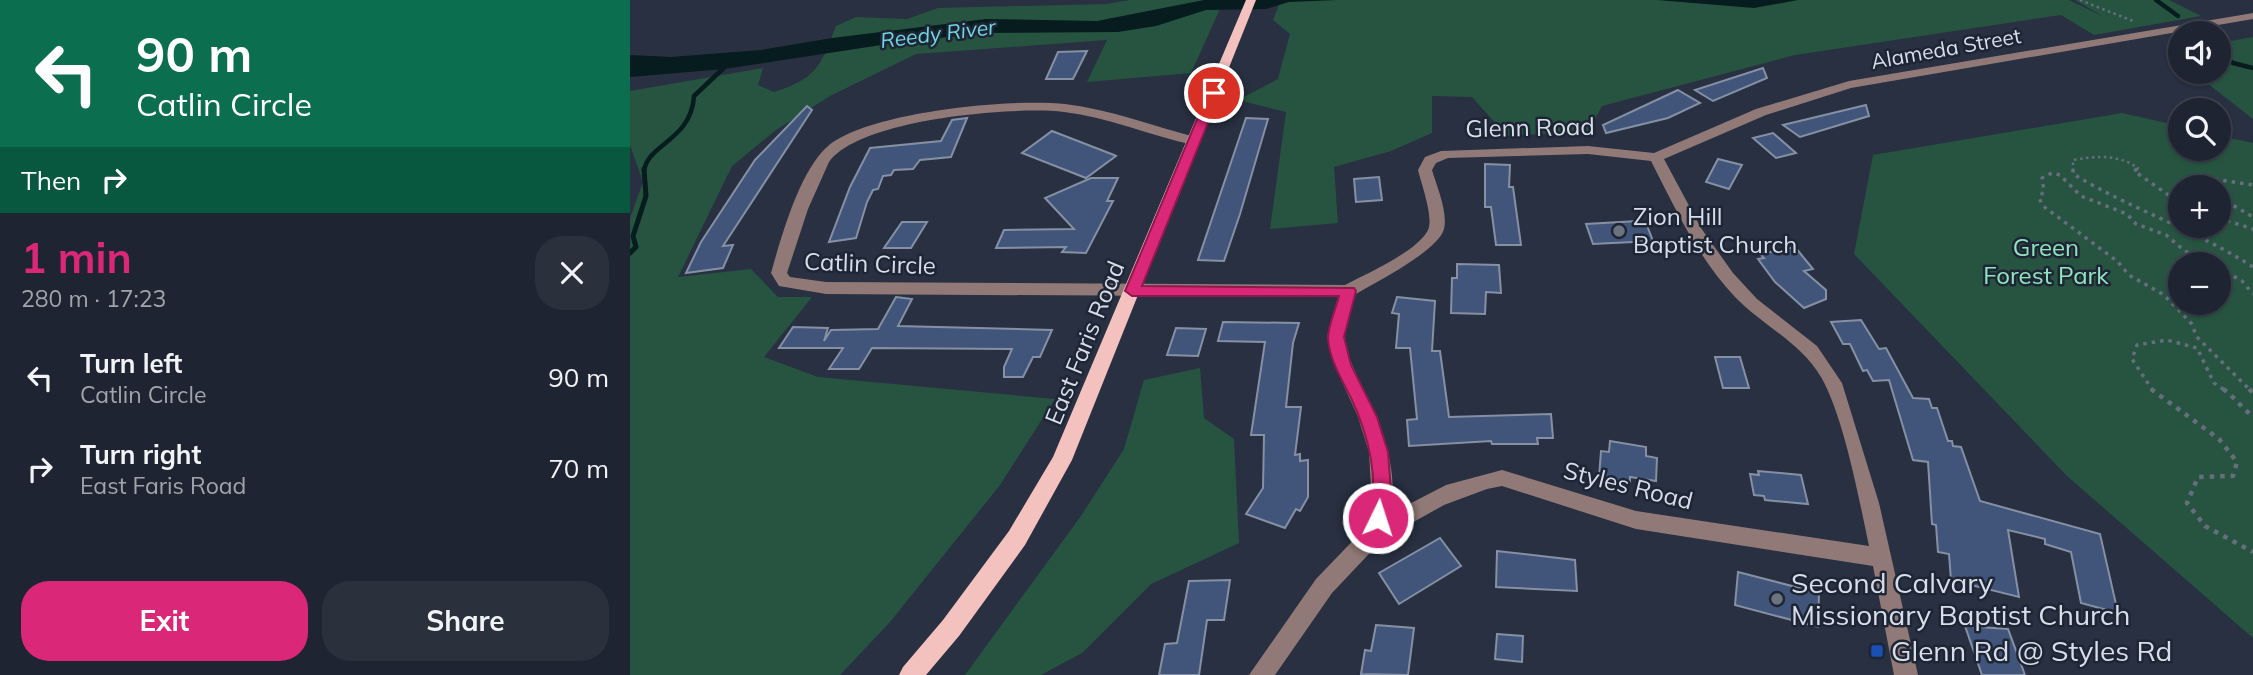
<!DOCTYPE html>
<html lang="en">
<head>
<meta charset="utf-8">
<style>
  :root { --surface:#1e2431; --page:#2b303d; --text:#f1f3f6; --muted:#a1a4ab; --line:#3c414d; --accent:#db2777 }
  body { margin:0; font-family:Mulish,sans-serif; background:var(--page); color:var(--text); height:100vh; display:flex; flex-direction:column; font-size:26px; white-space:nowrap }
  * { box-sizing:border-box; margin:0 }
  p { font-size:23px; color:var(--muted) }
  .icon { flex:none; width:38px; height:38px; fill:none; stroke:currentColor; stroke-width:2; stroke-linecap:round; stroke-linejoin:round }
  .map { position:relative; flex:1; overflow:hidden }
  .drawer { display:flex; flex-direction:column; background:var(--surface); width:630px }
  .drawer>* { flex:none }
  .banner { background:#0b6e4f; color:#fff; overflow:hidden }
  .tools { position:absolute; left:1538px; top:21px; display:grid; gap:14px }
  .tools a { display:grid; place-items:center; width:63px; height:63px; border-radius:50%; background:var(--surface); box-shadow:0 2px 5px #0004,0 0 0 2px var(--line); font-size:35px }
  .pin { position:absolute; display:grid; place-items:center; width:60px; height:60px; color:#fff; margin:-30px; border:4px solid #fff; border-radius:50%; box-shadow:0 2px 7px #0007 }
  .me { position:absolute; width:77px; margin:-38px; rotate:4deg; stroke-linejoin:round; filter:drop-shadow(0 0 5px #0008) }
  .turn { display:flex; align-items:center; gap:24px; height:147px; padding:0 21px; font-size:32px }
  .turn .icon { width:91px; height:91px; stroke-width:2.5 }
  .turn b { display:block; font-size:49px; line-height:60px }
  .then { display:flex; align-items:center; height:66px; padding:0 21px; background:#0003; gap:14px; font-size:26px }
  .round { display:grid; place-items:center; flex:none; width:74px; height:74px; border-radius:28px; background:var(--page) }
  .head { display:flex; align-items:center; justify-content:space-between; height:119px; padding:0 21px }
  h1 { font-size:42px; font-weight:700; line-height:52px; color:var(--accent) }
  .cta { display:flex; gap:14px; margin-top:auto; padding:14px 21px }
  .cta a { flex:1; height:80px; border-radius:28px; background:var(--accent); color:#fff; font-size:28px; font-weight:700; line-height:80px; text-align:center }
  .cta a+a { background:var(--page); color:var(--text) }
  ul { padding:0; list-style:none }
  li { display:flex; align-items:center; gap:21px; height:91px; padding:0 21px }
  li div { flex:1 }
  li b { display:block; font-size:26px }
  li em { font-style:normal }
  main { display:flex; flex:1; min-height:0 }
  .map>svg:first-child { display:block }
</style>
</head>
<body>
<main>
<section class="drawer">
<div class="banner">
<div class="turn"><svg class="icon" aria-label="left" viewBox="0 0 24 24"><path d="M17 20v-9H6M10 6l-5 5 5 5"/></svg><div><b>90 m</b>Catlin Circle</div></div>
<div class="then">Then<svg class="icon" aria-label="right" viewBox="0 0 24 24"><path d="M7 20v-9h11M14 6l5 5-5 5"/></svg></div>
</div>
<div class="head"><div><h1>1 min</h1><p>280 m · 17:23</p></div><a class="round"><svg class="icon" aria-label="close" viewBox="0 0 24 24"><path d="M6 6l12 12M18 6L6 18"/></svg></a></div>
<ul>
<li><svg class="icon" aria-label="left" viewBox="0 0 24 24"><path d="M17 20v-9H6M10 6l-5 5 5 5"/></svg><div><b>Turn left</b><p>Catlin Circle</p></div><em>90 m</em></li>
<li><svg class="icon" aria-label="right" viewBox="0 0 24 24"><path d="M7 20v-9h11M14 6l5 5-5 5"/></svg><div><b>Turn right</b><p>East Faris Road</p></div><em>70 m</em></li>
</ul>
<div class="cta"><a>Exit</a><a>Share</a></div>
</section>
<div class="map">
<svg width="1623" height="675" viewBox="0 0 1623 675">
  <rect width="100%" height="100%" fill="#283041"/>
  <g fill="#275441" fill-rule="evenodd">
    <path d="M500,0H594L561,73L457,82L477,40L286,54L200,96L146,130L102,166L48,277L121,269L148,297H182L134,357L188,377L425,399L370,485L260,622L210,675H0V218L13,182L0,145V91L133,68L128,85L144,92C186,79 191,66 206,26L226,17L277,19L308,8L476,4Z"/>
    <polygon points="651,0 1439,0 1474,17 1445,0 1539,0 1571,16 1464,35 1431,15 1165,55 972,106 958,131 877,136 842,97 802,96 802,133 761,151 704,167 708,223 640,229 656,112 608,100 648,79 660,34 643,20"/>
    <polygon points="1623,37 1623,119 1563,72 1589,72 1589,43"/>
    <path d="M1492,113L1550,126V149H1589V136L1623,143V638L1437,476L1224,254L1243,155ZM1550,187H1589V226H1550ZM1550,264H1589V303H1550Z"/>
    <polygon points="570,368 574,418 604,439 609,543 521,584 452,653 411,675 335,675 451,516 494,449 514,380"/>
  </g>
  <g fill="#071c1e">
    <polygon points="574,0 708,0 659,2 636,9 576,10 526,26 488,32 357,33 271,42 94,69 0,77 0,55 41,57 131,50 202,38 356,19 467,21"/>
    <polygon points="1027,0 1168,0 1124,8"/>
  </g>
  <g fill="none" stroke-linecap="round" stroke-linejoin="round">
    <g stroke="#071c1e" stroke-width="4.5">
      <polyline points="1526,0 1548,16"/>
      <polyline points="1589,42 1594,47 1591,54 1603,63 1623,68"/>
      <path d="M14,171C18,143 61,141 64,96L99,63"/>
    </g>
    <polyline stroke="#071c1e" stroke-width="5" points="0,253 6,247 3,236 16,196 14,169"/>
  </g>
  <g fill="#41547a" stroke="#8590a4" stroke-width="2">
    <polygon points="457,51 443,79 416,79 428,52"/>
    <polygon points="1133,68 1137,78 1083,101 1065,90"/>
    <polygon points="1048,90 1070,103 1038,118 976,133 973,125"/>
    <polygon points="1236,105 1239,116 1170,137 1153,125"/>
    <polygon points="177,106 182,110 93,246 103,245 93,268 56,273 71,242 125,160"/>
    <polygon points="337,118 321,157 290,160 283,169 264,170 261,175 253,176 248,189 243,190 237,202 226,238 199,242 220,187 240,148 311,141 322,120"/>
    <polygon points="616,118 638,119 610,214 594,261 568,260"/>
    <polygon points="422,131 484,155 486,156 456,178 392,153"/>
    <polygon points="1143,133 1166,153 1146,158 1123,138"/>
    <polygon points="1088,159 1112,165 1099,189 1076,182"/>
    <polygon points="855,164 880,165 879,187 883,187 891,245 866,245 861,207 855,207"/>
    <polygon points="749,177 752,200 726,202 724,179"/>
    <polygon points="461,178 488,178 477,201 483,201 456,253 432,252 436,247 366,248 374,230 444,229 415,198"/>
    <polygon points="1008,221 1016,223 1023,241 963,244 956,224"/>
    <polygon points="272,222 297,222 281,248 254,248"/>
    <polygon points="1165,247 1183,269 1174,271 1196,290 1196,299 1174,308 1145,282 1128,259 1134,258 1130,254"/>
    <polygon points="827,264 869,265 871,293 856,292 855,314 821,313 822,278 827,278"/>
    <polygon points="266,297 282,299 268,326 422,330 410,357 403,357 393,377 374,377 374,367 382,349 242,348 229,369 199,369 213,348 149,348 163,327 198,328 194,341 201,330 248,329"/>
    <polygon points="767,297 805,301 802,351 810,351 819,417 921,414 923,438 907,438 908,444 862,444 861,441 779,446 777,420 787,419 780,348 766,348 769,314 762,313"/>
    <polygon points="1231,320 1249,349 1256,348 1283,398 1299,399 1302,408 1307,408 1318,441 1322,441 1323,446 1331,447 1350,501 1470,534 1488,613 1451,603 1441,552 1415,544 1415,539 1378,530 1389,597 1321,580 1319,554 1308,552 1306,525 1302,524 1298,462 1283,460 1259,380 1243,381 1237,370 1233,371 1220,344 1213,344 1201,322"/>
    <polygon points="593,322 669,323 663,343 656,407 671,407 665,455 670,454 670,461 678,460 678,497 670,511 666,509 655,528 616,514 633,488 634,435 621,435 635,342 588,341"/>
    <polygon points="546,328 576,329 568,356 537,355"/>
    <polygon points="1085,357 1110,357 1119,388 1093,388"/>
    <polygon points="980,441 1016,447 1016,456 1027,458 1026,481 1000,477 1000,482 969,477 971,451 979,452"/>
    <polygon points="1128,471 1171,475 1178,504 1135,500 1134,496 1124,495 1120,474 1129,475"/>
    <polygon points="810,538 831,566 769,604 749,573"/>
    <polygon points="867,551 945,560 947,591 866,587"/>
    <polygon points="1108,572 1189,593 1188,627 1105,605"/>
    <polygon points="600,580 594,620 577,620 569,675 529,675 535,644 547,643 559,581"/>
    <polygon points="746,625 784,628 778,675 731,674 735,650 741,651"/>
    <polygon points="1335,626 1378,629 1395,675 1352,675"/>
    <polygon points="867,634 893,636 892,662 865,659"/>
  </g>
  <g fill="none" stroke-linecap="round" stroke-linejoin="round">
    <g stroke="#666e7d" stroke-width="2.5" stroke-dasharray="2.5 3.5" stroke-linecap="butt">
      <polyline points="1450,0 1503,21"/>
      <path d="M1443,171V160C1467,156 1488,154 1508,168L1505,171"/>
    </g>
    <g stroke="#666e7d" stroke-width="3.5" stroke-dasharray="3.5 5" stroke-linecap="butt">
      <path d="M1443,169V174C1501,209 1566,230 1623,267"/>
      <polyline points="1507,169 1504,171 1550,203"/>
      <polyline points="1576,187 1577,178 1623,185"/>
      <polyline points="1589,197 1623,217"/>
      <polyline points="1589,218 1623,229"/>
      <polyline points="1581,264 1555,251 1536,235 1506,224 1497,214 1451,196 1430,175 1422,173 1412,178 1414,191 1409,198 1413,206 1487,261 1499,275 1534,295 1561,323 1567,337 1621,391"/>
      <polyline points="1589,268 1612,281 1623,294"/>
      <polyline points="1523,391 1502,359 1507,345 1537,340 1567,348 1584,383 1596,391"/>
    </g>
    <g stroke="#666e7d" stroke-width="4.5" stroke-dasharray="4.5 6" stroke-linecap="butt">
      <polyline points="1521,389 1589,439 1607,462 1603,476 1568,477 1557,503 1575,526 1623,552"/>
      <path d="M1593,389C1605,397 1611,408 1623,416"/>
      <polyline points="1619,389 1623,393"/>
    </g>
    <path fill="#917977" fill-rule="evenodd" d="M1623,13V19L1221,88L1136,115L1034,159L1071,228L1103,273L1127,299L1187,346L1212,383L1249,503L1288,675H1264L1243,566L1006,529L872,486L857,489L814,505L753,539L702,593L645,675H619L686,579L736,527L742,504L739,452L728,417L704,364L697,337L708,297L196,294L149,286L141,273C151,238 169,172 197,147C235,112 383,98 435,104C480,109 525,127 569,138L571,141L564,145C521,136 478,117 434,112C383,106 229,119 199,162L178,209L157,273L160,277L196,282L715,285C736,274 788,251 798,230C804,218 791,183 788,170L795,157L811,151L958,146L1024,153L1126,109L1219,81ZM958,154L1021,161C1045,208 1068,258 1105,297C1132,325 1170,342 1191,377C1214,417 1229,499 1239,546L1006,511L872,470L816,485L760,514C770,471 751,425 733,388C726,373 715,353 715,336C715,323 722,307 726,294C746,282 808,251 814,229C818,212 807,187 802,170L806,163L818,158Z"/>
    <polygon fill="#f4c2be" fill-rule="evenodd" points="616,0 626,0 442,460 395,545 329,636 296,675 269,675 273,667 313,620 379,531 423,457"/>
  </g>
  <path fill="#db2777" stroke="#8e194d" stroke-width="2" d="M584,89L590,93L512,286L724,288L726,291L714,337L721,365L747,417L758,452L762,504L755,524H742L739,518C750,479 738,434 721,398C712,380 699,359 698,338C698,325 706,309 709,296H502L495,291L578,93Z"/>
  <g fill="#6b7280" stroke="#1e2636" stroke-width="2.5">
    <circle cx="989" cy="231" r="7"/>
    <circle cx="1147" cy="599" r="7"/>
  </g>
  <rect fill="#1a4fb4" stroke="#1e2636" stroke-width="2.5" x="1240" y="644" width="14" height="14" rx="3.5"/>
  <g text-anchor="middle" stroke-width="5" stroke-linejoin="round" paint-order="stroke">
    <g font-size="21" font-style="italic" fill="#70d7e1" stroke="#1e2636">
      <text transform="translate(308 34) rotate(-7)" y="7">Reedy River</text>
    </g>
    <g font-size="21" fill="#d8dee9" stroke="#1e2636">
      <text transform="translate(1316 49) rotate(-10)" y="7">Alameda Street</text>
    </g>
    <g font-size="24" fill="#d8dee9" stroke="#1e2636">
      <text transform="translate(900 128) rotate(-1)" y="8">Glenn Road</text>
      <text transform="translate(240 264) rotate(2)" y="8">Catlin Circle</text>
      <text transform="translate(455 343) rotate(-68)" y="8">East Faris Road</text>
      <text transform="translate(998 486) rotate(14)" y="8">Styles Road</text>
    </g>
    <g font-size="24" fill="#d8dee9" stroke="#1e2636" text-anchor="start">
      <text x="1003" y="225">Zion Hill<tspan x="1003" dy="28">Baptist Church</tspan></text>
    </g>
    <g font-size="24" fill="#91e4be" stroke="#1e2636">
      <text x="1416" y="256">Green<tspan x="1416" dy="28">Forest Park</tspan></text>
    </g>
    <g font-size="28" fill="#d8dee9" stroke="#1e2636" text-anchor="start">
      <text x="1161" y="593">Second Calvary<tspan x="1161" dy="32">Missionary Baptist Church</tspan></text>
      <text x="1261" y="661">Glenn Rd @ Styles Rd</text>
    </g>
  </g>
</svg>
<div class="tools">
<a><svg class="icon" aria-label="sound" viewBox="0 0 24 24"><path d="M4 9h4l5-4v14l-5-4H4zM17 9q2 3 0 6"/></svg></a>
<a><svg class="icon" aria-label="search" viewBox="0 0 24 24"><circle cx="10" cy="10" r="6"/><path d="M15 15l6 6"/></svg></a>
<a>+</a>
<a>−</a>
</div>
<div class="pin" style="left:584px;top:93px;background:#d93025"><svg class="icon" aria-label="arrive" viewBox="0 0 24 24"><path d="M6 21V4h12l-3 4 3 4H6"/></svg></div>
<svg class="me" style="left:748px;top:518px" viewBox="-20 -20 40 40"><circle r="17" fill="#db2777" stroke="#fff" stroke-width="3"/><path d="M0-11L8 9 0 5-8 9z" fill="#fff"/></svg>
</div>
</main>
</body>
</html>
